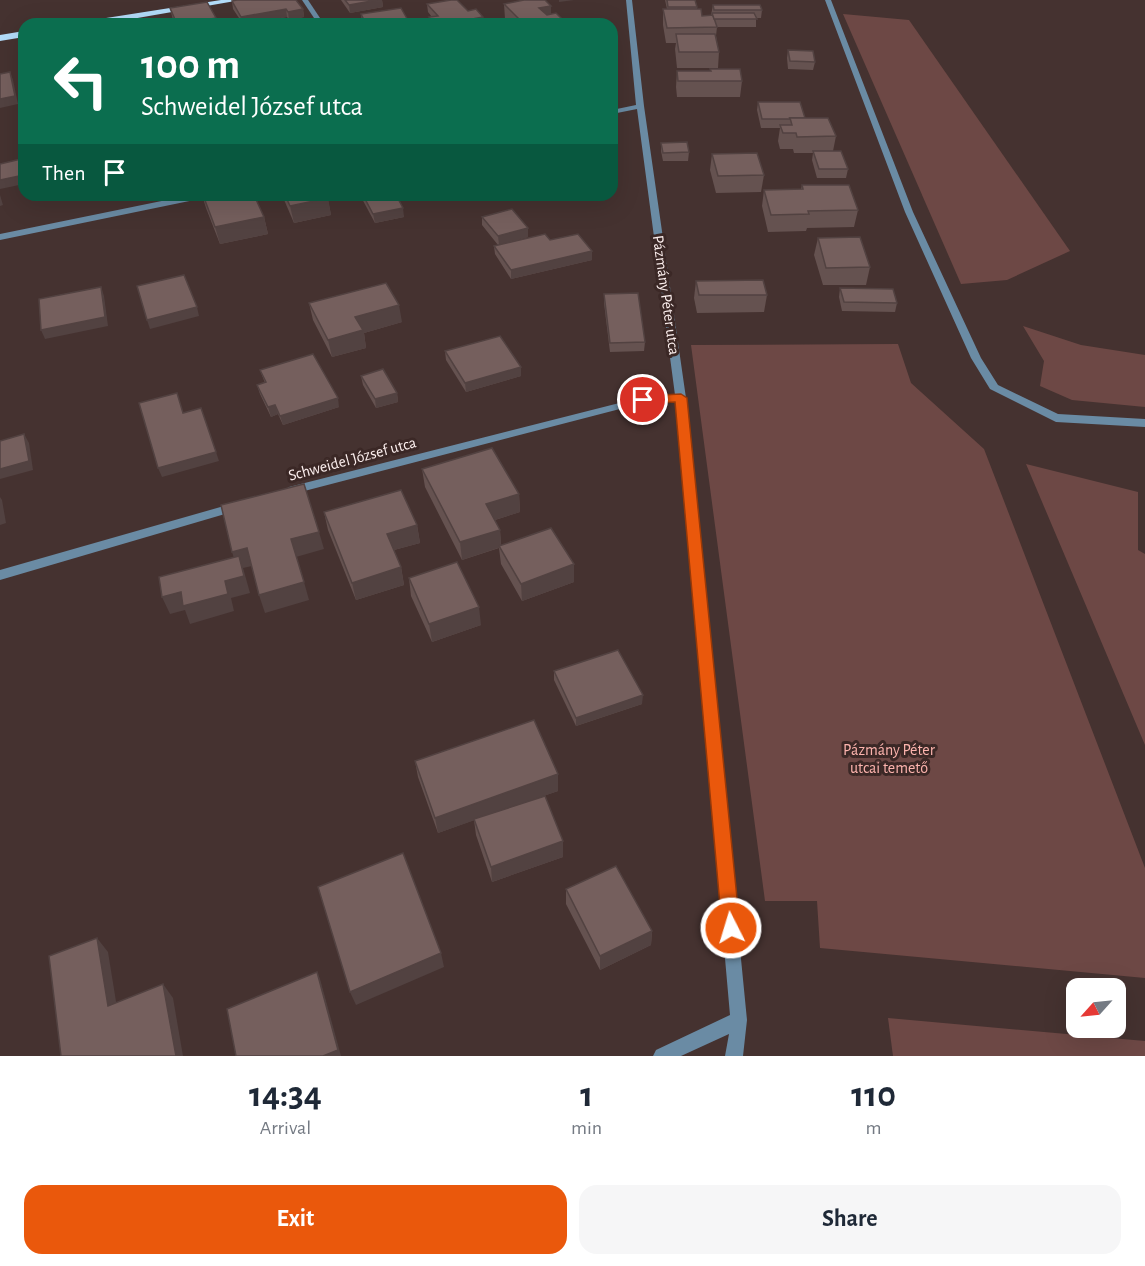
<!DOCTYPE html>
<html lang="en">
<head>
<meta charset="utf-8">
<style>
  :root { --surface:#fff; --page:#f6f6f7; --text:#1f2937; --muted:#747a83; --accent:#ea580c }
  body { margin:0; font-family:"Alegreya Sans",sans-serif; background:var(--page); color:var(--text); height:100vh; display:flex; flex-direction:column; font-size:22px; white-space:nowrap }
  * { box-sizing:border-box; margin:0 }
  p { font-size:20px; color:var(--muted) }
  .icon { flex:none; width:33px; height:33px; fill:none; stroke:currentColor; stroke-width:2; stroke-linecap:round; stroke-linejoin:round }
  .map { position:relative; height:1056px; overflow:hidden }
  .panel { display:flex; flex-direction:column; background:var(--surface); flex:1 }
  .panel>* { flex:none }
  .top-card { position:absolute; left:18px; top:18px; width:600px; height:183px; border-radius:18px; box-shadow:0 6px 24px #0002; background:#0b6e4f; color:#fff; overflow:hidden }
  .needle { width:39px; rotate:243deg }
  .buttons { position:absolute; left:1066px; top:978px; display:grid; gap:12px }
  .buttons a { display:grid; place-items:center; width:60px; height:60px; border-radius:12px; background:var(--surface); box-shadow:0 6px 24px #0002; font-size:30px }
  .pin { position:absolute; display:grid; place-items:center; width:51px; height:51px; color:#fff; margin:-26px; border:3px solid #fff; border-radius:50%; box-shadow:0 2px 6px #0007 }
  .me { position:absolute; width:66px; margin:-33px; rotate:355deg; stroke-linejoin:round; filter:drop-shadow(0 0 4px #0008) }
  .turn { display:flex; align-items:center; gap:21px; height:126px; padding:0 24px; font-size:27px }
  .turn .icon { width:78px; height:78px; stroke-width:2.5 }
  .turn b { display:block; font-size:42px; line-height:51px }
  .then { display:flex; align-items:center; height:57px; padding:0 24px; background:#0003; gap:12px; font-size:22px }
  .eta { display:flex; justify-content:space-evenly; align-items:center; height:102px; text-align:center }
  .eta b { font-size:36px; font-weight:600; line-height:42px }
  .button { display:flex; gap:12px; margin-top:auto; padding:12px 24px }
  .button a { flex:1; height:69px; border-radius:18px; background:var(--accent); color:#fff; font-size:24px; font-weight:600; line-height:69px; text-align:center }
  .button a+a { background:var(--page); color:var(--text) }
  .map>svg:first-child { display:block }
</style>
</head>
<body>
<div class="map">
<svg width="1145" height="1056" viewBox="0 0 1145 1056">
  <rect width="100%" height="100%" fill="#453230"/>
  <g fill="#6d4845">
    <polygon points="843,14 909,20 1070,251 1007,280 961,284"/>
    <polygon points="1023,326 1081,345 1145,355 1145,407 1072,400 1040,386 1044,361"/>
    <polygon points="898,344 911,383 984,449 1145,868 1145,978 820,948 817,901 765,901 691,345"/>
    <polygon points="1026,464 1138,492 1138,550 1145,554 1145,745"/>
    <polygon points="888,1018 1145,1041 1145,1056 893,1056"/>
  </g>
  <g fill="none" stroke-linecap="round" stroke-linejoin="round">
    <g fill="#6a8ba4" fill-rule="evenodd">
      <polygon points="302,0 308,0 324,24 318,24"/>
      <polygon points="626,0 632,0 644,106 686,398 747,1020 743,1056 725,1056 729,1034 681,1056 653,1056 656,1050 730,1015 676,402 643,403 289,495 283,491 289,487 643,397 675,395 637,109 612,114 612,110 636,105"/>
      <polygon points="825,0 831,0 913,212 981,358 998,385 1058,414 1145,419 1145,427 1056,422 990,389 971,358 905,212"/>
      <polygon points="191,195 208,195 204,198 0,240 0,234"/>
      <polygon points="238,502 244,506 242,509 0,580 0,570"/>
    </g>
    <g fill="#b3dcf9" fill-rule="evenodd">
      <polygon points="221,0 241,0 103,24 83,24 87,21"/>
      <polygon points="24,31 24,37 0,41 0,35"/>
    </g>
  </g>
  <g fill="#655250">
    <polygon points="341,0 382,0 383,7 350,13"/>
    <polygon points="665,0 697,7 697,9 702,16 711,15 713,5 762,10 761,18 756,18 756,27 717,27 716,36 719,52 718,68 677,68 675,49 676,43 666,43 663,25 663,9 667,9"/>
    <polygon points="232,1 303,9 304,17 289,20 287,17 243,24 233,9"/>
    <polygon points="427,4 468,11 483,17 484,24 429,24 429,17 432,17 428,12"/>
    <polygon points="504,4 551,6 551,14 563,20 563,24 510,24 505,19"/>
    <polygon points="170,8 216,18 217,24 174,24"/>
    <polygon points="361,14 410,24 362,24"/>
    <polygon points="788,50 815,62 813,70 788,69 787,58"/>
    <polygon points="710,69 742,81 740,97 677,97 676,87 677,71 710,71"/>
    <polygon points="758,102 805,118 836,136 833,151 848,169 846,178 817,178 812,160 813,153 794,153 793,149 780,149 778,141 780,128 761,128 757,110"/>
    <polygon points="661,143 689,152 688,161 663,161 661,151"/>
    <polygon points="712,154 764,175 761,192 716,193 710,170"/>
    <polygon points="802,185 858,210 854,227 807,228 806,231 768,232 762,206 764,190 801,189"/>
    <polygon points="202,195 264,217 268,234 220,244 206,208"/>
    <polygon points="282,195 327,195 331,215 294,223"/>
    <polygon points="360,195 396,195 404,217 375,223"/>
    <polygon points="482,217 528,228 528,237 514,241 550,240 592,260 511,279 495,254 494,246 498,245 482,225"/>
    <polygon points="818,238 870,267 866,285 823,285 814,255"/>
    <polygon points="696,281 767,295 764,312 697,313 694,298"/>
    <polygon points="840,288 897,303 895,312 842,311 839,297"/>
    <polygon points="604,294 645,342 644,351 610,352 604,303"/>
    <polygon points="309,303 402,322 364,333 366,348 332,357 313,320"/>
    <polygon points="445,351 521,376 466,392 446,360"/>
    <polygon points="260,370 339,407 283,425 278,414 271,417 260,394 257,385 265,383"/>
    <polygon points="361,376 397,393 398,402 376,408 363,385"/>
    <polygon points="422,469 519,494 520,512 495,520 500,530 501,545 574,564 574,582 522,601 501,564 499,548 462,560 425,487"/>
    <polygon points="324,512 417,525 420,543 394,550 401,567 404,585 356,600 328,530"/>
    <polygon points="409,578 481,625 432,642 411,596"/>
    <polygon points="554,671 642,704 576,726 554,680"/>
    <polygon points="415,761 558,774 558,791 537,798 563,841 563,857 492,882 476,835 474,820 438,833 418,777"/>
    <polygon points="566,889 652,931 651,945 600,970 566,904"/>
  </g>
  <g fill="#524241">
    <polygon points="377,0 382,0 383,7 350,13 349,5"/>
    <polygon points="559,0 574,0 559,2"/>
    <polygon points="551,6 551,21 539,8"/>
    <polygon points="286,9 287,17 243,24 241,17"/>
    <polygon points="303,9 304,17 289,20 288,12"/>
    <polygon points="483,17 484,24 446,24"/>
    <polygon points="216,18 217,24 201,24 200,21"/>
    <polygon points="563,20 563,24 541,24"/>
    <polygon points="10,72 13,80 18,104 0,108 0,99"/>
    <polygon points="24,175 24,184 0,189 0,180"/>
    <polygon points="0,195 3,205 0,206"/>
    <polygon points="328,198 331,215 294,223 290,206"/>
    <polygon points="403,208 404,217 375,223 373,214"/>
    <polygon points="264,217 268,234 220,244 215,227"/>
    <polygon points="528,228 528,237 499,245 498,236"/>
    <polygon points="592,251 592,260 511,279 511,270"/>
    <polygon points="101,287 104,296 108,326 45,339 41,330"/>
    <polygon points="399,305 402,322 364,333 366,348 332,357 328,340 355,317"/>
    <polygon points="197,307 199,316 150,329 147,320"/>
    <polygon points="521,367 521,376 466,392 465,383"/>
    <polygon points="397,393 398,402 376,408 375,399"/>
    <polygon points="338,398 339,407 283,425 280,416"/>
    <polygon points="275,405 278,414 271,417 268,407"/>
    <polygon points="24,434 29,443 33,470 0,479 0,469"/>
    <polygon points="216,452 219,461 162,477 158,468"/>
    <polygon points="519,494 520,512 488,522 486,504"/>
    <polygon points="0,497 2,500 6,523 0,525"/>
    <polygon points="417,525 420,543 390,551 387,534"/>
    <polygon points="500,530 501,547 462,560 460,542"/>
    <polygon points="319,532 324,549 296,557 291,539"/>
    <polygon points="247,548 252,566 243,568 250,593 231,598 234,611 190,624 185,610 170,614 162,597 225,581 238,570 232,552"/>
    <polygon points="574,564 574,582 522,601 521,584"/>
    <polygon points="401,567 404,585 356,600 352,583"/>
    <polygon points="304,582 309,600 265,613 259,595"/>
    <polygon points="479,607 481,625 432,642 429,624"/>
    <polygon points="643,695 642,704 576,726 576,718"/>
    <polygon points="558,774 558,791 438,833 435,818"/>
    <polygon points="563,841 563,857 492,882 491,867"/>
    <polygon points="652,931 651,945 600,970 600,956"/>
    <polygon points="97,938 108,952 119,1020 108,1006"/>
    <polygon points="441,953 444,967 356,1005 350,992"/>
    <polygon points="317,972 320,979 341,1056 323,1056"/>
    <polygon points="163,984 173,998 183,1056 176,1056"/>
  </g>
  <g fill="#755f5d" stroke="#524241" stroke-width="1.5">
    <polygon points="237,0 296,0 303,9 288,12 286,9 241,17 232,1"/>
    <polygon points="345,0 377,0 349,5"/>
    <polygon points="451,0 457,0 468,11 476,9 483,17 446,24 435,24 429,17 438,16 427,4"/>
    <polygon points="524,0 545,0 551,6 539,8 547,15 556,13 563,20 541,24 524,24 504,4"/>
    <polygon points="667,0 695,0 697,7 668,7"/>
    <polygon points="207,2 216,18 200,21 202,24 177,24 170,8"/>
    <polygon points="713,5 760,5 762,10 714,10"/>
    <polygon points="401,8 410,24 366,24 361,14"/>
    <polygon points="663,9 701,9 702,16 713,15 717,27 667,28"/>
    <polygon points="712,13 754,13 757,19 714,19"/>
    <polygon points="676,34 715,34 719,52 679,52"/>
    <polygon points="788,50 813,51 815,62 790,61"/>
    <polygon points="710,69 740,69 742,81 678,81 677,71 711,71"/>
    <polygon points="10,72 15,96 0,99 0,74"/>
    <polygon points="758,102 800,102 805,118 790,118 791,119 762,119"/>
    <polygon points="790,118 828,118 836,136 797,137 796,133 783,133 780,125 792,125"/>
    <polygon points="687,142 689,152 663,153 661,143"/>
    <polygon points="813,151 841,151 848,169 819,169"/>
    <polygon points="757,153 764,175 718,176 712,154"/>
    <polygon points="21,159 24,175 0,180 0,164"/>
    <polygon points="802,185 849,185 858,210 808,211 809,214 771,215 764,190 803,189"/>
    <polygon points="203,195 254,195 264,217 215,227"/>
    <polygon points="285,195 327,195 328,198 290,206"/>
    <polygon points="363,195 396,195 403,208 373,214"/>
    <polygon points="512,209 528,228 498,236 482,217"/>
    <polygon points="545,234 550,240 578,234 592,251 511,270 494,246"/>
    <polygon points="860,237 870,267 826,268 818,238"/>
    <polygon points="184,275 197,307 147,320 137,286"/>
    <polygon points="763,280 767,295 699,295 696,281"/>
    <polygon points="386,283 399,305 355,317 363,330 328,340 309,303"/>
    <polygon points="101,287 105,317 41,330 39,299"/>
    <polygon points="840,288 893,289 897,303 844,302"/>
    <polygon points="638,293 645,342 610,343 604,294"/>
    <polygon points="500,336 521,367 465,383 445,351"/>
    <polygon points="313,354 338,398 280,416 275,405 268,407 257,385 266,382 260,370"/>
    <polygon points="383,369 397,393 375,399 361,376"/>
    <polygon points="177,393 183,413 201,408 216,452 158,468 139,403"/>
    <polygon points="24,434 29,461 0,469 0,441"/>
    <polygon points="492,448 519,494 486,504 500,530 460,542 422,469"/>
    <polygon points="304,484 319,532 291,539 304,582 259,595 247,548 232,552 221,505"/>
    <polygon points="401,490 417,525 387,534 401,567 352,583 324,512"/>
    <polygon points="551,528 574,564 521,584 499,546"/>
    <polygon points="239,556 244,576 225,581 228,594 183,606 181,592 162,597 159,577"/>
    <polygon points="457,562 479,607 429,624 409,578"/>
    <polygon points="618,650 643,695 576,718 554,671"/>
    <polygon points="534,720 558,774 435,818 415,761"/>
    <polygon points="545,796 563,841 491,867 474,819"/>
    <polygon points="403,853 441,953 350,992 318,887"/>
    <polygon points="616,866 652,931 600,956 566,889"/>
    <polygon points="97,938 108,1006 163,984 176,1056 61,1056 49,956"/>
    <polygon points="317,972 338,1050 323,1056 236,1056 227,1009"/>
  </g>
  <polygon fill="#ea580c" stroke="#983908" stroke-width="1.5" points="681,394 687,398 740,928 737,935 731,937 724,935 722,928 675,402 643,404 637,400 643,396"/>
  <g text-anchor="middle" stroke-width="6" stroke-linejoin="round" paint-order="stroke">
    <g font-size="16" fill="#fdf0ef" stroke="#3b2826">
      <text transform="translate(667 295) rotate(82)" y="6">Pázmány Péter utca</text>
      <text transform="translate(352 458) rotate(-15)" y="6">Schweidel József utca</text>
    </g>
    <g font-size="16" fill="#fdb4ae" stroke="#3b2826">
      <text x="889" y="755">Pázmány Péter<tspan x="889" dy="18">utcai temető</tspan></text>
    </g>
  </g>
</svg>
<div class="buttons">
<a><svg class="needle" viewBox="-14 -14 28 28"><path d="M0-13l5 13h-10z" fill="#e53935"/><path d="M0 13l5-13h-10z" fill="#747a83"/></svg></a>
</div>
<div class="pin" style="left:643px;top:400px;background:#d93025"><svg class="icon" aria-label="arrive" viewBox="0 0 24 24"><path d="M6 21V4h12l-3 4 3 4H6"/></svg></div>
<svg class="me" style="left:731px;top:928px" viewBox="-20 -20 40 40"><circle r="17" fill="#ea580c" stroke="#fff" stroke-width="3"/><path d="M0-11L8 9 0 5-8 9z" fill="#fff"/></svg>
<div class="top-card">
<div class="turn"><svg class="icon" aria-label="left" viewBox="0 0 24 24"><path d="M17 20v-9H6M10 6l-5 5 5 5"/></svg><div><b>100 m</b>Schweidel József utca</div></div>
<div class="then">Then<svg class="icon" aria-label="arrive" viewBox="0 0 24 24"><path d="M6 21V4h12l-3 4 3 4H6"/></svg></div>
</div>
</div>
<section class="panel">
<div class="eta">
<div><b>14:34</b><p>Arrival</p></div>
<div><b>1</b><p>min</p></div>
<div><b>110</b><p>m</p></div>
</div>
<div class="button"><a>Exit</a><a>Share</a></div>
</section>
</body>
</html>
